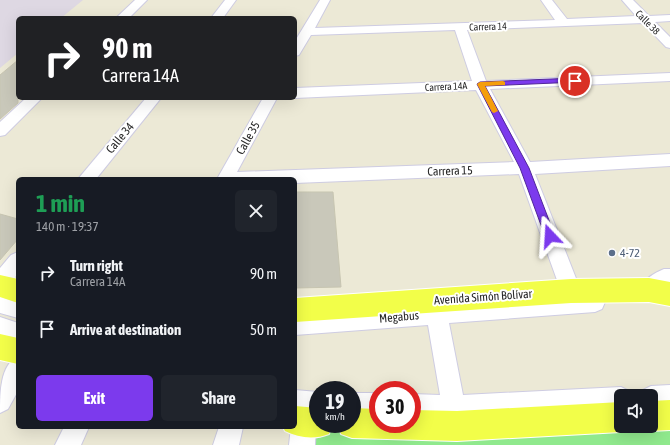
<!DOCTYPE html>
<html lang="en">
<head>
<meta charset="utf-8">
<style>
  :root { --surface:#171b24; --page:#20242c; --text:#f1f3f6; --muted:#9ea1a6; --accent:#7c3aed }
  body { margin:0; font-family:"Asap Condensed",sans-serif; background:var(--page); color:var(--text); height:100vh; display:flex; flex-direction:column; font-size:15px; white-space:nowrap }
  * { box-sizing:border-box; margin:0 }
  p { font-size:13px; color:var(--muted) }
  .icon { flex:none; width:22px; height:22px; fill:none; stroke:currentColor; stroke-width:2; stroke-linecap:round; stroke-linejoin:round }
  .map { position:relative; flex:1; overflow:hidden }
  .details { position:absolute; left:16px; top:177px; width:281px; height:252px; display:flex; flex-direction:column; background:var(--surface); border-radius:6px; box-shadow:0 4px 16px #0002 }
  .details>* { flex:none }
  .hud { position:absolute; left:16px; top:16px; width:281px; height:84px; border-radius:6px; box-shadow:0 4px 16px #0002; background:#202124; color:#fff; overflow:hidden }
  .fabs { position:absolute; left:614px; top:389px; display:grid; gap:8px }
  .fabs a { display:grid; place-items:center; width:44px; height:44px; border-radius:6px; background:var(--surface); box-shadow:0 4px 16px #0002; font-size:20px }
  .speed { position:absolute; left:309px; top:381px; display:flex; gap:8px; font-size:20px; font-weight:700; text-align:center }
  .speed>* { display:grid; place-content:center; width:52px; height:52px; border-radius:50%; background:var(--surface); box-shadow:0 4px 16px #0002; line-height:1 }
  .speed small { font-size:10px; font-weight:400 }
  .speed .limit { border:6px solid #d22; background:#fff; color:#111 }
  .pin { position:absolute; display:grid; place-items:center; width:34px; height:34px; color:#fff; margin:-17px; border:2px solid #fff; border-radius:50%; box-shadow:0 1px 4px #0007 }
  .me { position:absolute; width:44px; margin:-22px; rotate:340deg; stroke-linejoin:round; filter:drop-shadow(0 0 3px #0008) }
  .turn { display:flex; align-items:center; gap:14px; height:84px; padding:0 20px; font-size:18px }
  .turn .icon { width:52px; height:52px; stroke-width:2.5 }
  .turn b { display:block; font-size:28px; line-height:34px }
  .round { display:grid; place-items:center; flex:none; width:42px; height:42px; border-radius:6px; background:var(--page) }
  .summary { display:flex; align-items:center; justify-content:space-between; height:68px; padding:0 20px }
  h1 { font-size:24px; font-weight:700; line-height:30px; color:#1e9e55 }
  .button { display:flex; gap:8px; margin-top:auto; padding:8px 20px }
  .button a { flex:1; height:46px; border-radius:6px; background:var(--accent); color:#fff; font-size:16px; font-weight:700; line-height:46px; text-align:center }
  .button a+a { background:var(--page); color:var(--text) }
  ul { padding:0; list-style:none }
  li { display:flex; align-items:center; gap:12px; height:56px; padding:0 20px }
  li div { flex:1 }
  li b { display:block; font-size:15px }
  li em { font-style:normal }
  .map>svg:first-child { display:block }
</style>
</head>
<body>
<div class="map">
<svg width="670" height="445" viewBox="0 0 670 445">
  <rect width="100%" height="100%" fill="#ece9d6"/>
  <polygon fill="#ded8e3" points="0,0 83,0 61,18 18,18 18,53 0,68"/>
  <polygon fill="#90e98d" points="670,415 670,445 302,445 318,424 651,426"/>
  <g fill="#c9c8ba" stroke="#c7c5b1">
    <polygon points="18,60 18,103 0,119 0,75"/>
    <polygon points="295,192 333,192 341,287 295,288"/>
    <polygon points="0,214 18,219 18,239 0,260"/>
  </g>
  <g fill="none" stroke-linecap="round" stroke-linejoin="round">
    <g stroke="#cecce2" stroke-width="2">
      <g id="minor">
        <polygon points="135,0 147,0 129,18 116,18"/>
        <polygon points="225,0 236,0 223,18 211,18"/>
        <polygon points="320,0 330,0 315,28 555,20 541,0 552,0 567,19 636,16 622,0 633,0 649,16 670,15 670,21 655,22 670,37 670,48 666,47 643,23 467,30 486,81 670,73 670,81 490,89 530,162 670,154 670,166 535,174 581,291 580,293 595,292 602,295 605,302 602,309 595,312 449,323 463,395 621,387 629,391 632,396 621,396 621,411 454,419 412,418 412,394 440,395 428,325 295,335 295,315 562,294 519,174 295,183 295,179 217,179 263,98 277,98 237,172 514,162 476,90 295,98 295,88 472,81 455,30 311,35 299,55 295,56 295,41"/>
        <polygon points="26,98 42,98 5,135 0,136 0,122"/>
        <polygon points="146,98 161,98 96,179 78,179"/>
        <path d="M18,252C18,270 19,284 0,291V268L11,255Z"/>
        <path d="M664,269H670V287H668L656,297L649,299L642,297L639,290C643,280 654,273 664,269Z"/>
        <polygon points="0,293 18,298 18,318 0,313"/>
        <polygon points="0,317 18,323 18,345 0,339"/>
        <path d="M18,356V391L8,409L0,413C0,393 0,365 18,356Z"/>
        <polygon points="670,385 670,409 651,410 651,396 640,396 643,390 651,386"/>
        <polygon points="295,390 318,392 318,416 313,415 316,422 315,445 289,445 291,427 295,427"/>
        <rect x="352" y="393" width="26" height="24"/>
        <polygon points="64,427 89,427 81,445 55,445"/>
        <polygon points="219,427 243,427 239,445 213,445"/>
      </g>
    </g>
    <g stroke="#fff" stroke-width="2">
      <g id="major">
        <polygon points="0,275 18,279 18,303 0,297"/>
        <polygon points="649,278 670,282 670,306 649,302 571,303 295,322 295,298 571,279"/>
        <polygon points="0,334 18,338 18,364 0,360"/>
        <polygon points="670,400 670,430 651,431 641,426 651,426 651,401"/>
        <polygon points="621,402 621,426 632,426 621,432 457,441 352,438 341,434 338,424 352,424 352,408 378,409 378,424 412,424 412,410 457,411"/>
        <path d="M295,406L318,408V424H332L329,434C314,440 299,438 285,431L283,427H295Z"/>
      </g>
    </g>
    <use href="#minor" fill="#fff" fill-rule="evenodd"/>
    <use href="#major" fill="#f2fe49" fill-rule="evenodd"/>
  </g>
  <polygon fill="#7c3aed" stroke="#51269a" points="575,78 578,79 578,82 485,86 529,168 555,236 553,239 547,239 545,236 520,168 477,84 480,82"/>
  <polygon fill="#f59e0b" points="503,81 505,82 505,85 485,86 498,111 494,113 492,112 477,84 480,82"/>
  <circle fill="#5c6f8a" stroke="#fff" stroke-width="1.5" cx="612" cy="253" r="4"/>
  <g text-anchor="middle" stroke-width="4" stroke-linejoin="round" paint-order="stroke">
    <g font-size="10" fill="#272727" stroke="#fff">
      <text transform="translate(648 22) rotate(45)" y="4">Calle 38</text>
      <text transform="translate(488 26) rotate(-2)" y="4">Carrera 14</text>
      <text transform="translate(446 86) rotate(-3)" y="4">Carrera 14A</text>
    </g>
    <g font-size="12" fill="#272727" stroke="#fff">
      <text transform="translate(120 138) rotate(-50)" y="4">Calle 34</text>
      <text transform="translate(248 138) rotate(-61)" y="4">Calle 35</text>
      <text transform="translate(450 171) rotate(-2)" y="4">Carrera 15</text>
      <text transform="translate(483 297) rotate(-4)" y="4">Avenida Simón Bolívar</text>
      <text transform="translate(399 317) rotate(-5)" y="4">Megabus</text>
    </g>
    <g font-size="12" fill="#4e5e75" stroke="#fff" text-anchor="start">
      <text x="620" y="257">4-72</text>
    </g>
  </g>
</svg>
<div class="fabs">
<a><svg class="icon" aria-label="sound" viewBox="0 0 24 24"><path d="M4 9h4l5-4v14l-5-4H4zM17 9q2 3 0 6"/></svg></a>
</div>
<div class="speed"><div>19<small>km/h</small></div><div class="limit">30</div></div>
<div class="pin" style="left:575px;top:81px;background:#d93025"><svg class="icon" aria-label="arrive" viewBox="0 0 24 24"><path d="M6 21V4h12l-3 4 3 4H6"/></svg></div>
<svg class="me" style="left:550px;top:236px" viewBox="-20 -20 40 40"><path d="M0-17L14 15 0 8-14 15z" fill="#7c3aed" stroke="#fff" stroke-width="4"/></svg>
<div class="hud">
<div class="turn"><svg class="icon" aria-label="right" viewBox="0 0 24 24"><path d="M7 20v-9h11M14 6l5 5-5 5"/></svg><div><b>90 m</b>Carrera 14A</div></div>
</div>
<section class="details">
<div class="summary"><div><h1>1 min</h1><p>140 m · 19:37</p></div><a class="round"><svg class="icon" aria-label="close" viewBox="0 0 24 24"><path d="M6 6l12 12M18 6L6 18"/></svg></a></div>
<ul>
<li><svg class="icon" aria-label="right" viewBox="0 0 24 24"><path d="M7 20v-9h11M14 6l5 5-5 5"/></svg><div><b>Turn right</b><p>Carrera 14A</p></div><em>90 m</em></li>
<li><svg class="icon" aria-label="arrive" viewBox="0 0 24 24"><path d="M6 21V4h12l-3 4 3 4H6"/></svg><div><b>Arrive at destination</b></div><em>50 m</em></li>
</ul>
<div class="button"><a>Exit</a><a>Share</a></div>
</section>
</div>
</body>
</html>
